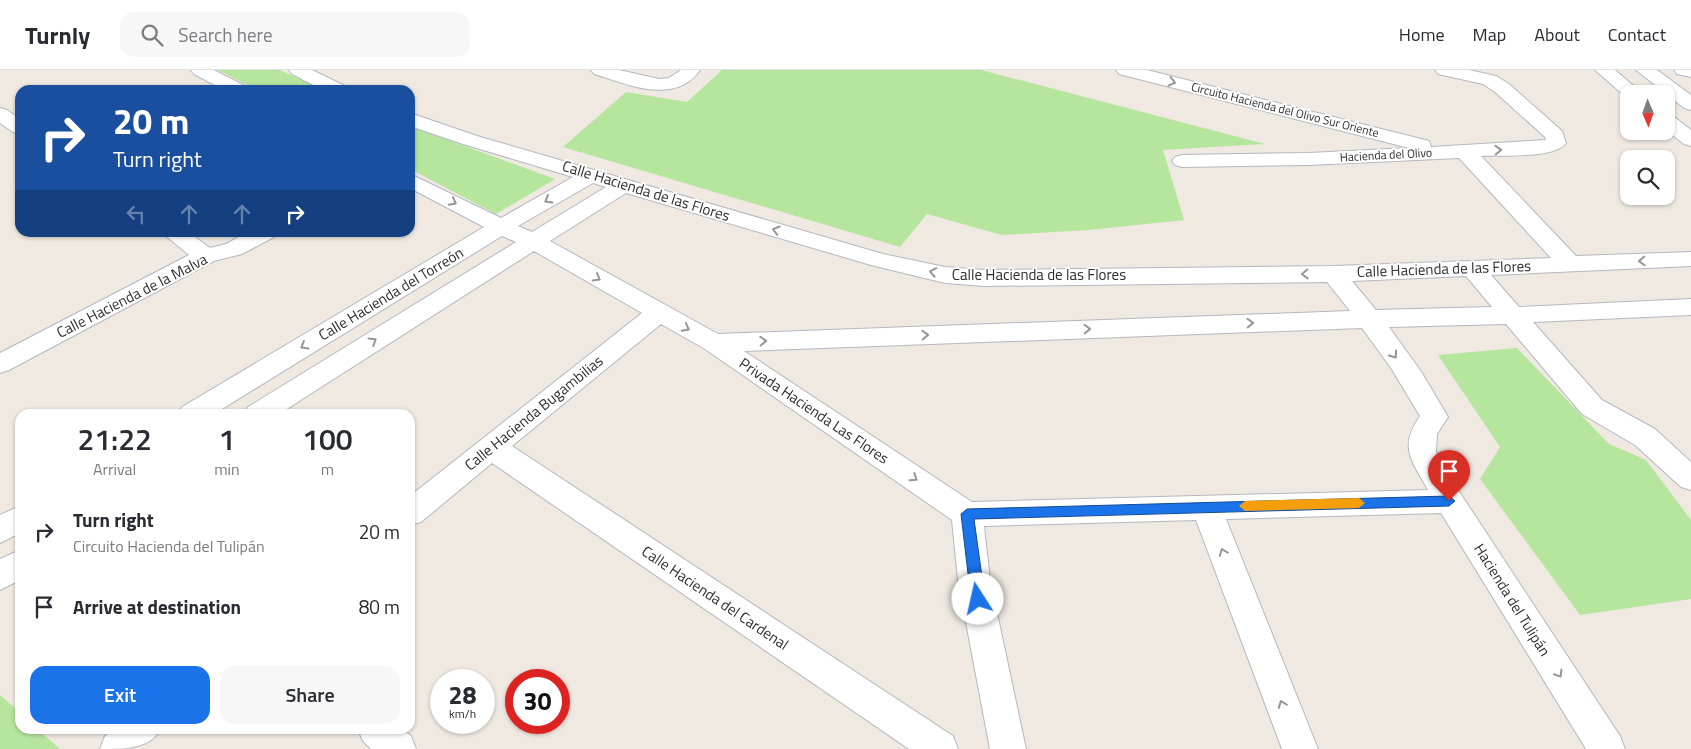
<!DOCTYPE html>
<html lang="en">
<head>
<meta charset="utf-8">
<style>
  :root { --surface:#fff; --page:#f7f7f7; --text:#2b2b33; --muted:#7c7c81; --line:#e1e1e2; --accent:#1a73e8 }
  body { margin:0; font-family:"Titillium Web",sans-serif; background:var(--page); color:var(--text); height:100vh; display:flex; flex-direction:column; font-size:19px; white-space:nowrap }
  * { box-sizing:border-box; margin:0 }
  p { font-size:16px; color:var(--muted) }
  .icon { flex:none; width:28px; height:28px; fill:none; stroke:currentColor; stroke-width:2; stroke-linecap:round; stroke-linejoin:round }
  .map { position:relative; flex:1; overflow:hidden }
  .details { position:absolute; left:15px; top:339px; width:400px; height:325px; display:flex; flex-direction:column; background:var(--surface); border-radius:15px; box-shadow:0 1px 4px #0004 }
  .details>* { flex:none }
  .guide { position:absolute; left:15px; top:15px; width:400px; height:152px; border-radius:15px; box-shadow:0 1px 4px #0004; background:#1a4fa0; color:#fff; overflow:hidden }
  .needle { width:32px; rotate:178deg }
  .buttons { position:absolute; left:1620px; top:15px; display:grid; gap:10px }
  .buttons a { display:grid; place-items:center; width:55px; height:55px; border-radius:10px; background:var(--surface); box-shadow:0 1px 4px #0004; font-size:25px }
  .speed { position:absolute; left:430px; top:599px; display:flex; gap:10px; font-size:25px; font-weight:700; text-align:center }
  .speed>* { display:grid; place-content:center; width:65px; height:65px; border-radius:50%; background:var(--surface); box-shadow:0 1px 4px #0004; line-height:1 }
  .speed small { font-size:12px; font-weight:400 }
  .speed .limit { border:8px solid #d22; background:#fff; color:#111 }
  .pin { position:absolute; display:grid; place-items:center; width:42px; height:42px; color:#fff; margin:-51px -21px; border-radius:50% 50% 50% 0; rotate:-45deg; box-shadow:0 0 5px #0007 }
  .pin .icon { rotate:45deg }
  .me { position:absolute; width:55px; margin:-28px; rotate:350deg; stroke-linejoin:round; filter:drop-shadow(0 0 4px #0008) }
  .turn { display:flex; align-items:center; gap:18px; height:105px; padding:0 15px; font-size:22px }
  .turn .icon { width:65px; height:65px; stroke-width:2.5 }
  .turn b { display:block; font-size:35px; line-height:42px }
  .lanes { display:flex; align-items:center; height:48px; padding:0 15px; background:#0003; justify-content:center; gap:25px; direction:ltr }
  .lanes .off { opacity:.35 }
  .eta { display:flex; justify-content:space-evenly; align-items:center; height:85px; text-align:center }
  .eta b { font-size:30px; font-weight:600; line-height:35px }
  .primary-button { display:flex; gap:10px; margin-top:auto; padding:10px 15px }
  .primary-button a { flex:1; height:58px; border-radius:15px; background:var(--accent); color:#fff; font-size:20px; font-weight:600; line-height:58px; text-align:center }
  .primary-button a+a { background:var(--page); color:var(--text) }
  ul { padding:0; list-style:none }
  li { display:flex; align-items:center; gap:15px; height:75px; padding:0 15px }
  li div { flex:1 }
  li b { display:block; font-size:19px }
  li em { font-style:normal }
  header { display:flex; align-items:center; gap:30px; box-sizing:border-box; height:70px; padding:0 25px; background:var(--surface); border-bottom:1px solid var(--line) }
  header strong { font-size:24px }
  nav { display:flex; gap:28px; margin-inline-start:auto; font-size:18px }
  .search { width:350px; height:45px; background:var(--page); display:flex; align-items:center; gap:12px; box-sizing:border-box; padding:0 18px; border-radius:15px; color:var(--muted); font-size:19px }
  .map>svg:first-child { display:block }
</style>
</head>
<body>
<header>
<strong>Turnly</strong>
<div class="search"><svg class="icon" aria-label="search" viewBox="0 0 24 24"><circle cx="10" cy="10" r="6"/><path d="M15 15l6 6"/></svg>Search here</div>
<nav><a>Home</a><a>Map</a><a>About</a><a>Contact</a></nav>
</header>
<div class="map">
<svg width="1691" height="679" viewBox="0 0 1691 679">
  <rect width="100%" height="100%" fill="#efe9e1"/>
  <g fill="#b6e59e">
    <polygon points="218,0 280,0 323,20 257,20"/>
    <polygon points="722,0 981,0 1265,74 1163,80 1184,150 1089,160 1002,165 927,144 900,177 563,77 626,22 687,32"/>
    <polygon points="410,56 555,109 496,144 410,99"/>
    <polygon points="1517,278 1609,374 1646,390 1691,450 1691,529 1580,545 1480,409 1500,377 1438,285"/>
    <polygon points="0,625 20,643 20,659 37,659 60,679 0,679"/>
  </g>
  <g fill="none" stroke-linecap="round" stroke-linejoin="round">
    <g stroke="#b4b7c1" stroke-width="2">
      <g id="street">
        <polygon points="191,0 214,0 245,16 247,20 224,20 194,4"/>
        <polygon points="289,0 312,0 345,16 347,20 323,20 292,4"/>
        <path d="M591,0H619L659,9L669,8L681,0H700C675,36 627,14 594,4Z"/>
        <path d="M1116,0H1147L1429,71L1431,77L1546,70L1545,67L1495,22L1483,14L1438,4L1435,0H1469L1496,6L1509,14L1562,61L1566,73C1555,89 1500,85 1481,86L1576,186L1691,182V196L1491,205L1519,237L1691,229V245L1533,252L1602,330L1655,359L1691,392V420L1681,417L1635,375L1582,344L1506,254L1389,257L1422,303L1448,347L1437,364L1436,382L1460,423L1620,666L1625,679H1586L1441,443L1226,449L1318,679H1282L1196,450L984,456L990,510L1026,679H990L958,510L952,450L705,279L661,254L512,376L953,666L958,679H909L492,393L421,452L410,455V426L642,243L534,181L279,344H244L248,337L516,172L502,166L214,344H178L182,337L484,157L410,118V104L501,148L573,107L463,74L410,56V43L477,66L883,184L945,197L984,200L1334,196L1551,188L1459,88L1309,95L1182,97L1175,95L1172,91L1175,87L1182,85L1309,83L1409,78L1119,4ZM593,113L606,117L532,162L518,156ZM626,123L871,195L945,213L984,216L1327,212L1350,241L718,264L550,171ZM1466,206L1492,237L1376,240L1352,211ZM1362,258L1391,298L1420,346C1398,377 1412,391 1428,420L972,432L744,281Z"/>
        <polygon points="0,38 7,40 20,49 20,64 13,62 0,53"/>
        <polygon points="161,162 188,162 210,178 226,174 248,162 277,162 274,167 242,184 214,191 9,300 0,303 0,283 189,185"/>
        <polygon points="20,436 20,463 0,473 0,445"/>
        <polygon points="20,480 20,510 0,520 0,489"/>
        <path d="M115,659H161C149,679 127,679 100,679L105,666Z"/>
        <polygon points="358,659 402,659 411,666 416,679 371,679 363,671"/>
      </g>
    </g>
    <g stroke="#b4b7c1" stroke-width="2">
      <g id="secondary">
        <polygon points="1595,0 1615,0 1643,24 1629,24 1627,28"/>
        <polygon points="1636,0 1657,0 1691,25 1691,40 1684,38"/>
        <polygon points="1674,0 1691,0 1691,7 1677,4"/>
        <polygon points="1666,44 1673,46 1691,60 1691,76 1684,74 1666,60"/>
      </g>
    </g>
    <use href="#street" fill="#fff" fill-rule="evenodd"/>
    <use href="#secondary" fill="#fff" fill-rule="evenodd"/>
  </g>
  <defs><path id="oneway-chevron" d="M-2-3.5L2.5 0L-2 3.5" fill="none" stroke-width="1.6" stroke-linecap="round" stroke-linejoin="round" transform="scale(1.25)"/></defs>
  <g stroke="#969696">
    <use href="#oneway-chevron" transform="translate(1172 12) rotate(14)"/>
    <use href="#oneway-chevron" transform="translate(1498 80) rotate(-2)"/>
    <use href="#oneway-chevron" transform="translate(548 130) rotate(150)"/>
    <use href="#oneway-chevron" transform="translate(453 132) rotate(28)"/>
    <use href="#oneway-chevron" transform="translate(776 160) rotate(-164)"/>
    <use href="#oneway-chevron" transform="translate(1642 191) rotate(178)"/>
    <use href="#oneway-chevron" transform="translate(933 202) rotate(-169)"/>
    <use href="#oneway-chevron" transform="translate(1305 204) rotate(179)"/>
    <use href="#oneway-chevron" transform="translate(597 208) rotate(30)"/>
    <use href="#oneway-chevron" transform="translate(1250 253) rotate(-2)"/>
    <use href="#oneway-chevron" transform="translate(686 258) rotate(28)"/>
    <use href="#oneway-chevron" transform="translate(1087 259) rotate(-2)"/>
    <use href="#oneway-chevron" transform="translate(925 265) rotate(-2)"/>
    <use href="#oneway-chevron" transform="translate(373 271) rotate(-32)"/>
    <use href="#oneway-chevron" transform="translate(763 271) rotate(-2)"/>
    <use href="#oneway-chevron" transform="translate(304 276) rotate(149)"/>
    <use href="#oneway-chevron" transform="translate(1394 285) rotate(55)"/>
    <use href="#oneway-chevron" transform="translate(914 408) rotate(34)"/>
    <use href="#oneway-chevron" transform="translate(1223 482) rotate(-111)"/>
    <use href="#oneway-chevron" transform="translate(1559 604) rotate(58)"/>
    <use href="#oneway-chevron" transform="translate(1282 634) rotate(-111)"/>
  </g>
  <polygon fill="#1a73e8" stroke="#114b97" points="1449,426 1455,431 1449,436 974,449 985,529 983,533 973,533 971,529 961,444 967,439"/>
  <polygon fill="#f59e0b" points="1359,428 1365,433 1359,438 1245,441 1239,436 1245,431"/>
  <g text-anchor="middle" stroke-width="4" stroke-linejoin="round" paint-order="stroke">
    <g font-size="12" fill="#2e2e2e" stroke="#fff">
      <text transform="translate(1285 40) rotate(14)" y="4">Circuito Hacienda del Olivo Sur Oriente</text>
      <text transform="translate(1386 85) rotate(-3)" y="4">Hacienda del Olivo</text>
    </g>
    <g font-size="15" fill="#2e2e2e" stroke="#fff">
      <text transform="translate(646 121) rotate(17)" y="5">Calle Hacienda de las Flores</text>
      <text transform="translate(1444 199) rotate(-2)" y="5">Calle Hacienda de las Flores</text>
      <text x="1039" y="210">Calle Hacienda de las Flores</text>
      <text transform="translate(391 224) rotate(-31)" y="5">Calle Hacienda del Torreón</text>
      <text transform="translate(132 226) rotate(-27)" y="5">Calle Hacienda de la Malva</text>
      <text transform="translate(814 341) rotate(34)" y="5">Privada Hacienda Las Flores</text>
      <text transform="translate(534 343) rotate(-39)" y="5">Calle Hacienda Bugambilias</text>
      <text transform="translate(715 528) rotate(34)" y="5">Calle Hacienda del Cardenal</text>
      <text transform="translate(1512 530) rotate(58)" y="5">Hacienda del Tulipán</text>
    </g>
  </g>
</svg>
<div class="buttons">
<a><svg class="needle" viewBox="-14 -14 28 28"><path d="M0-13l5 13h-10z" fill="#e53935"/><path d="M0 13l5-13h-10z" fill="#7c7c81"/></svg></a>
<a><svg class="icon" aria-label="search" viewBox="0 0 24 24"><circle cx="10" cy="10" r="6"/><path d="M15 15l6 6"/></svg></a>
</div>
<div class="speed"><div>28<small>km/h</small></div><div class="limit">30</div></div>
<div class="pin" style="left:1449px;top:431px;background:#d93025"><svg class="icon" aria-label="arrive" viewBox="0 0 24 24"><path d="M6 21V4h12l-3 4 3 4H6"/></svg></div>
<svg class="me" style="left:978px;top:529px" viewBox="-20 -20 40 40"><circle r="19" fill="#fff"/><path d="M0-13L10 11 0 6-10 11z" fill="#1a73e8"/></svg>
<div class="guide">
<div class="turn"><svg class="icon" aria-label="right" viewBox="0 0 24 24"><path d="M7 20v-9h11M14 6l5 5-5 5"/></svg><div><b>20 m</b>Turn right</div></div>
<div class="lanes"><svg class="icon off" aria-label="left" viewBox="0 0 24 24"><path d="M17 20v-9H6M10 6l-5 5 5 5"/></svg><svg class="icon off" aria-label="ahead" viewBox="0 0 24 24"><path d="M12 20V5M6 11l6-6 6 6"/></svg><svg class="icon off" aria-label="ahead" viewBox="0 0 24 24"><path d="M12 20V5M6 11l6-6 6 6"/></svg><svg class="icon" aria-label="right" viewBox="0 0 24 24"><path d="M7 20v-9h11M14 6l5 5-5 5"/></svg></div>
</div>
<section class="details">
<div class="eta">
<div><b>21:22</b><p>Arrival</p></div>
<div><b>1</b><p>min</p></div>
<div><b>100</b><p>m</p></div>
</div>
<ul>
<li><svg class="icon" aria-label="right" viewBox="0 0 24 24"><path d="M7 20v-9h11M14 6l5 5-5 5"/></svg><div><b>Turn right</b><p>Circuito Hacienda del Tulipán</p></div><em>20 m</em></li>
<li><svg class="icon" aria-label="arrive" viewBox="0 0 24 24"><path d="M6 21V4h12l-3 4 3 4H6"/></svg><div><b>Arrive at destination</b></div><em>80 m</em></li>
</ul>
<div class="primary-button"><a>Exit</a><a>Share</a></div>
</section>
</div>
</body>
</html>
